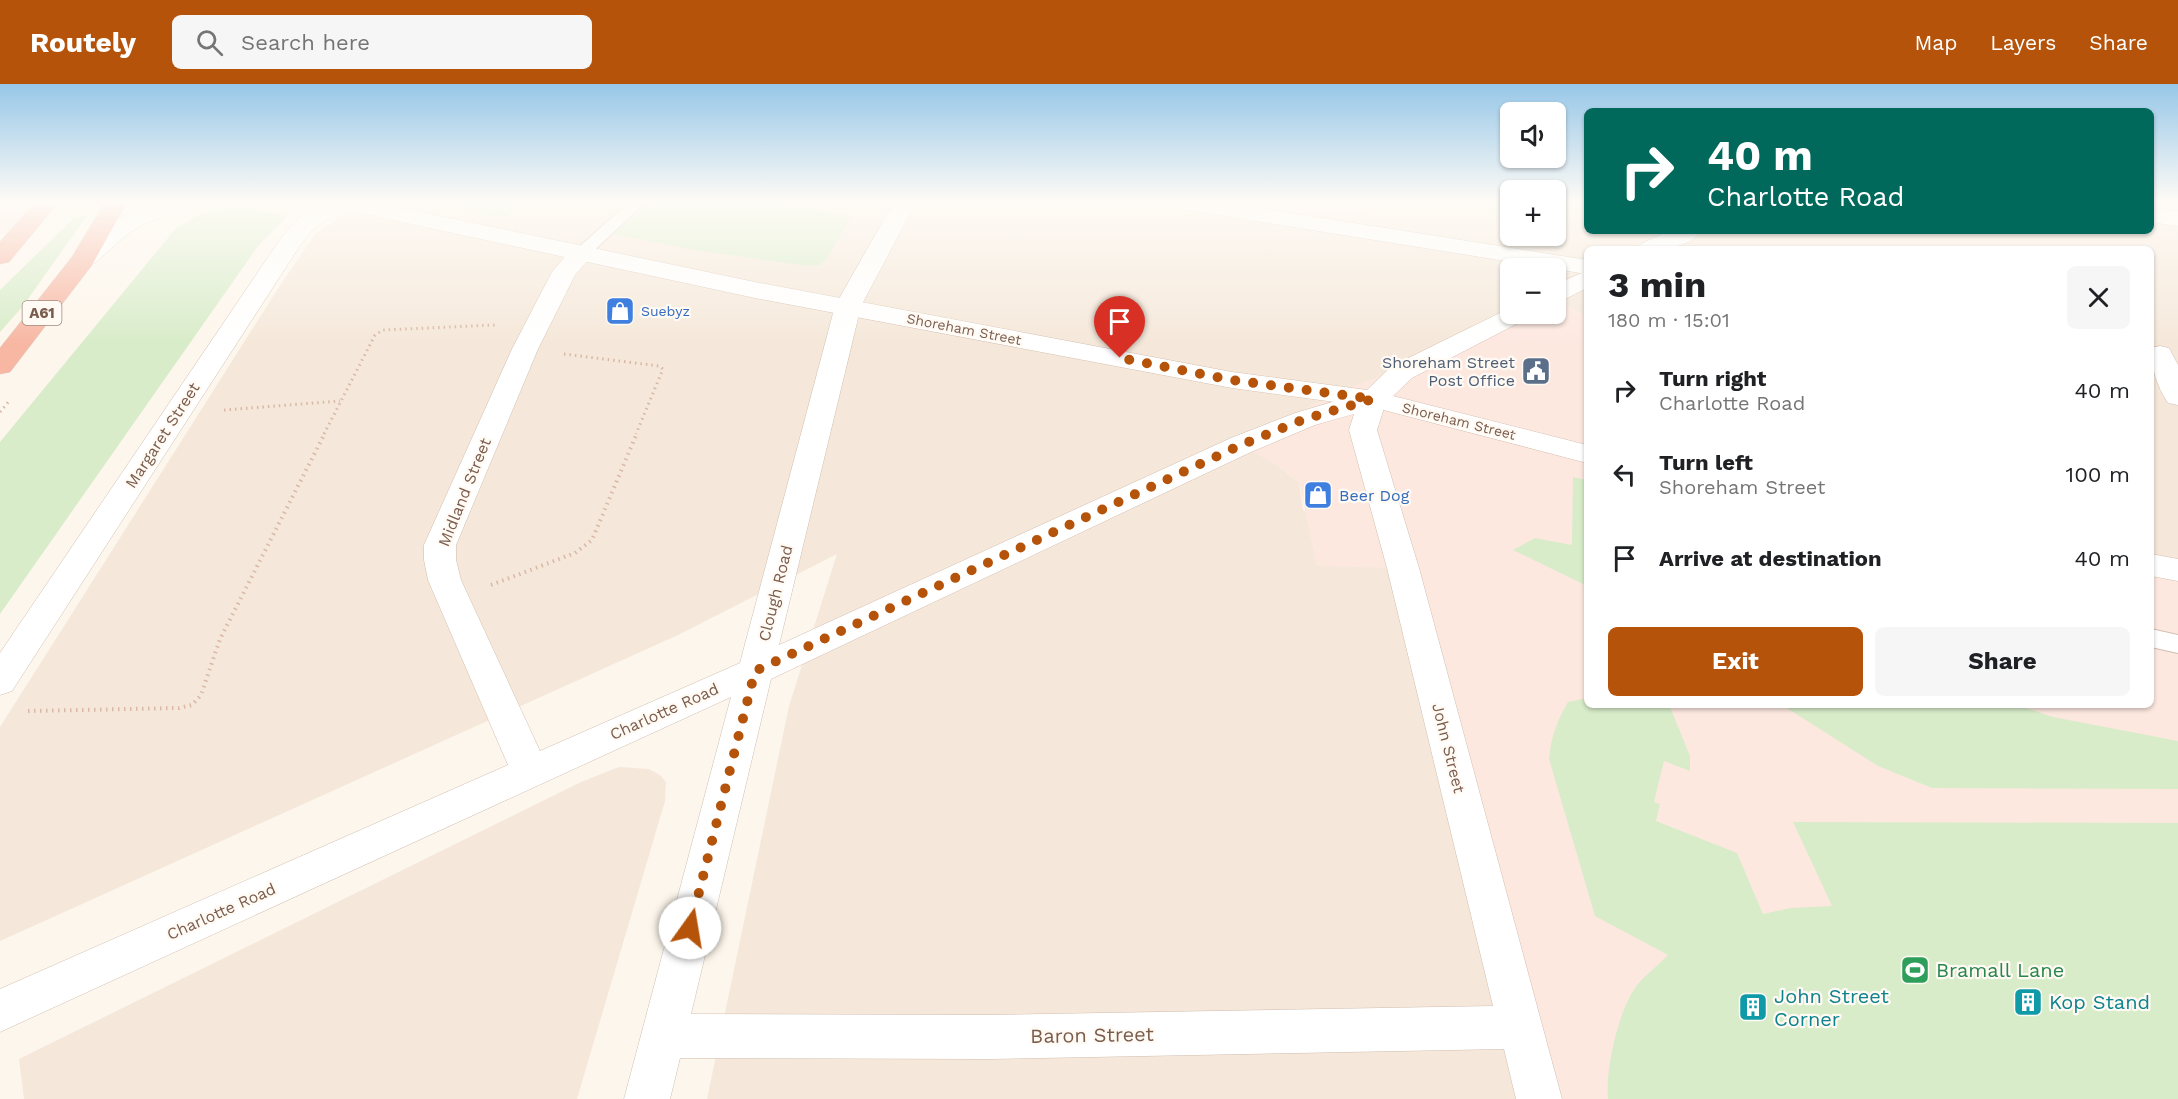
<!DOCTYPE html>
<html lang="en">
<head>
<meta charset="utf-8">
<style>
  :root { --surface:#fff; --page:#f6f6f6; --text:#202124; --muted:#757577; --accent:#b45309 }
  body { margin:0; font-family:"Work Sans",sans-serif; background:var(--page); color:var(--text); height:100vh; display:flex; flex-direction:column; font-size:22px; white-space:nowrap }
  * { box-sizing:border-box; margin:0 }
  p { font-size:20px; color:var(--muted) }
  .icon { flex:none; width:33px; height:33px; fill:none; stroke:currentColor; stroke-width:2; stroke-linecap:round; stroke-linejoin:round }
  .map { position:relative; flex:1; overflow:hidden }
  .sheet { position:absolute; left:1584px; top:162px; width:570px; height:462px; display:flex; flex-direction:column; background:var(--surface); border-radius:9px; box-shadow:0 2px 4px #0004 }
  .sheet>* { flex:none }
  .top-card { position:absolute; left:1584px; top:24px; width:570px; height:126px; border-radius:9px; box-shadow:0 2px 4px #0004; background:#00695c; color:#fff; overflow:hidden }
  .tools { position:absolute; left:1500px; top:18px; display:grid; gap:12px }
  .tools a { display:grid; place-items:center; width:66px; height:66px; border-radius:9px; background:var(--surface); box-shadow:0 2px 4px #0004; font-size:30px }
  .pin { position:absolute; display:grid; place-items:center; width:51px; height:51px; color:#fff; margin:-62px -26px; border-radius:50% 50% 50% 0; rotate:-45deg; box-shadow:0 0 6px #0007 }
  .pin .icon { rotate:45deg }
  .me { position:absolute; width:66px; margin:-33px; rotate:13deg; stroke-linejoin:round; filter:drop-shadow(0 0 4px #0008) }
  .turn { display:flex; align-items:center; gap:21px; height:126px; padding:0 24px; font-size:27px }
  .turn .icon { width:78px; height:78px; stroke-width:2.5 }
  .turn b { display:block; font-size:42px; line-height:51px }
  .round { display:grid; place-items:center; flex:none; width:63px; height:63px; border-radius:9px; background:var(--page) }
  .headline { display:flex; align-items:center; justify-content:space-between; height:102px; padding:0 24px }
  h1 { font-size:36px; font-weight:700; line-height:45px }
  .primary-button { display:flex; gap:12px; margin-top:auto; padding:12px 24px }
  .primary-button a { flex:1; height:69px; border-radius:9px; background:var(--accent); color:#fff; font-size:24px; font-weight:700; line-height:69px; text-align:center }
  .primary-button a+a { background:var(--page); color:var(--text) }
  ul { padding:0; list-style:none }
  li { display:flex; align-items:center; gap:18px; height:84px; padding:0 24px }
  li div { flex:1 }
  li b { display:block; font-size:22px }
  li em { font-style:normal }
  header { display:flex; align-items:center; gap:36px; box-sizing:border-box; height:84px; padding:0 30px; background:var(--accent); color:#fff }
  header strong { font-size:28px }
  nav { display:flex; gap:33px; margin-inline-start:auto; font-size:21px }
  .search { width:420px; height:54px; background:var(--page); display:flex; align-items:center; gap:15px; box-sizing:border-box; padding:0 21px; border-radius:9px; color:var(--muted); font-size:22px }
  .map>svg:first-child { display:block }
</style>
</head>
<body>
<header>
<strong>Routely</strong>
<div class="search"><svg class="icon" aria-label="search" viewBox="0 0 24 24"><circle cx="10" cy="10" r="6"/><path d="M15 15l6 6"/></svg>Search here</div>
<nav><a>Map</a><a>Layers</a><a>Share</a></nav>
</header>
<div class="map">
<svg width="2178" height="1015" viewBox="0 0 2178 1015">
  <rect width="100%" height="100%" fill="#fdf6ec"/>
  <g fill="#f5e8da">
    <polygon points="364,118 1181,118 1361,146 1371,118 1510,118 1510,152 1556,152 1556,118 1587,118 1587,147 2151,147 2151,118 2178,118 2178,486 2151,481 2151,165 1587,165 1587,233 1556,215 1556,184 1510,184 1510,230 1516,230 1420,278 1278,382 1299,398 1303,426 1403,484 1539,1015 707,1015 789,622 837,470 678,551 0,857 0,643 279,203 316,149"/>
    <polygon points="619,683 649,685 660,691 666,698 665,717 577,1015 24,1015 19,975 581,698"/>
  </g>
  <g fill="#fde8e0">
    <polygon points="0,118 47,118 23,149 0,150"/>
    <polygon points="1181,118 1371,118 1361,146"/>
    <polygon points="1556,215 1587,233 1587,621 2151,621 2151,481 2178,486 2178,1015 1539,1015 1403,484 1317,482 1299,398 1278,382 1241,361 1332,310 1420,278 1516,230 1556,230"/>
  </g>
  <g fill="#d8ecc9">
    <polygon points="461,118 508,118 522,121 506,133 453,124"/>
    <polygon points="650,118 766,118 852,132 825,177 820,181 808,182 695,166 613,150"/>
    <polygon points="225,124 248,124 287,132 258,162 0,530 0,358 177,143 199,131"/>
    <polygon points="88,130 23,222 0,248 0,206 72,136"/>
    <polygon points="1573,393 1587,396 1587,502 1513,466 1535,454 1572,461"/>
    <path d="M1587,614V621H1667L1670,623L1690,672V687L1664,677L1654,718L1660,720L1656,737L1737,769L1763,830L1790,824L1832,822L1793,738L2178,739V1015H1608C1605,985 1619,923 1638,900C1647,889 1659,881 1668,871L1595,832L1549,675C1551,653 1557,637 1568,618Z"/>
    <polygon points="1782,621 2017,621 2053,633 2178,657 2178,705 1932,704 1878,682"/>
  </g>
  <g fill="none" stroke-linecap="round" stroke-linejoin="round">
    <g stroke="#d1beb0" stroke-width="2">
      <g id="lane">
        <polygon points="629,118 646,118 588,172 576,172 574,169 576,166"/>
        <polygon points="2151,545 2178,551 2178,569 2151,563"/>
      </g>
    </g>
    <g stroke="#d1beb0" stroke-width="1">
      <g id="street">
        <polygon points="323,118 349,118 346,123 312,146 299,163 12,607 0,611 0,569 281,154 296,136"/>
        <path d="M894,118H916L861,222L779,561L1231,354L1295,329L1373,306L1383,309L1387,315L1377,346L1419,484L1562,1015H1516L1504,965L990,975L680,974L670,1015H624L731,613L0,948V905L508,681L428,496L424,476V461L512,265L552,188L573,164L582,162L591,164L594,169L575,191L538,265L456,461V476L461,496L540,667L740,579L835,222ZM1354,330L1349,346L1387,484L1493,922L990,931L691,930L771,595L1251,368L1315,341Z"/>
        <polygon points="1170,118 1222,118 1587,176 1587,190 1181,125 1173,123"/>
        <polygon points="2151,124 2178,128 2178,142 2151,138"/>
        <path d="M2160,262L2169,264L2178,281V321L2168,319C2157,303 2151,283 2151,264Z"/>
      </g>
    </g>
    <g stroke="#d6c0b0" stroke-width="1">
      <g id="secondary">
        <path d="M156,118H192C188,124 148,137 137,144C120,154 108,169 93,180C87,184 81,183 74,181L71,176C90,148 125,129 156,118Z"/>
        <polygon points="331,118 373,118 755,198 1232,288 1367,306 1392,282 1510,224 1510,230 1530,230 1526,235 1412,294 1393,312 1587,361 1587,379 1372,323 1232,304 755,214 342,125 334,123"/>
        <path d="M1669,147H1701C1688,166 1658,165 1637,165L1641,160Z"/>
        <polygon points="1587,187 1587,204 1565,215 1556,217 1556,200"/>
        <polygon points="2151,470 2178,475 2178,497 2151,492"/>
      </g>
    </g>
    <g stroke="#dad1cd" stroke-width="1">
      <g id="highway">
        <polygon points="36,118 59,118 9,178 0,180 0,158"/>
        <polygon points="105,118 127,118 92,181 10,288 0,290 0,264 72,173"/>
      </g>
    </g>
    <g stroke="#d9b8a5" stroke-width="3" stroke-dasharray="1.5 4" stroke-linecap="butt">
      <polyline points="217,122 273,121"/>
      <polyline points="564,270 659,282 663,285 636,350"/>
      <polyline points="224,326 340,317"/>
      <polyline points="0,328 10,316"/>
      <polyline points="324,350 375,251 383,246 496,241"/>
    </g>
    <g stroke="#d9b8a5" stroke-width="4" stroke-dasharray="1.5 4.5" stroke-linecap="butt">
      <polyline points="491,501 575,469 592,456 637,349"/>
      <polyline points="28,627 179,624 192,621 201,611 220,555 325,349"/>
    </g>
    <use href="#lane" fill="#fff" fill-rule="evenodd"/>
    <use href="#street" fill="#fff" fill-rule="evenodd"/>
    <use href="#secondary" fill="#fff" fill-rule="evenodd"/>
    <use href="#highway" fill="#f7b7a3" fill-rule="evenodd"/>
  </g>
  <linearGradient id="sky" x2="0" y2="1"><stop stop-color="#97c7e8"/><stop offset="0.45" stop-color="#fefbf6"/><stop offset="1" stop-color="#fefbf6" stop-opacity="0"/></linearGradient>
  <rect width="2178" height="260" fill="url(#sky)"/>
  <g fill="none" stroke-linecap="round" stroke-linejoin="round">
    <polyline stroke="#b45309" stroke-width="10" stroke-dasharray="0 18" points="690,844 755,587 1241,361 1305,335 1373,315 1232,296 1120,274"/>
  </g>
  <defs>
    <g id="shop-square" transform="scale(1.5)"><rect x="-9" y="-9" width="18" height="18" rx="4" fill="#3f7fe0" stroke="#fffaf3"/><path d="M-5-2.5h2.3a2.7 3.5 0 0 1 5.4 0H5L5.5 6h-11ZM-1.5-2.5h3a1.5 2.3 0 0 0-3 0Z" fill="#fff"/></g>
    <g id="civic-square" transform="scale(1.5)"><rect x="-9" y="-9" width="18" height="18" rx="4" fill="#5c6f8a" stroke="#fffaf3"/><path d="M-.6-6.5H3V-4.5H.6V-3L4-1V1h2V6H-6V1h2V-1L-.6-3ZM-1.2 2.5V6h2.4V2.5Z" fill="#fff"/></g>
    <g id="stadium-square" transform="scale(1.5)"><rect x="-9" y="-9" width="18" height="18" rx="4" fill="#2e9e5b" stroke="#fffaf3"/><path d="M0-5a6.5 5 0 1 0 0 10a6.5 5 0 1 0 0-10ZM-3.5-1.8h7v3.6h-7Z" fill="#fff"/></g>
    <g id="building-square" transform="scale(1.5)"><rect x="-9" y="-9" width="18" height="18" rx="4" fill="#0f9aa8" stroke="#fffaf3"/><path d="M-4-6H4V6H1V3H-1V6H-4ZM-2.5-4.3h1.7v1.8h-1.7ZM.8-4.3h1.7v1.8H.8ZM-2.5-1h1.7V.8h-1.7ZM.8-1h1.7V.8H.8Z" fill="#fff"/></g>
  </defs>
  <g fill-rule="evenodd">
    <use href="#shop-square" x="620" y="227"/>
    <use href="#civic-square" x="1536" y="287"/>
    <use href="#shop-square" x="1318" y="411"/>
    <use href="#stadium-square" x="1915" y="886"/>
    <use href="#building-square" x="2028" y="918"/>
    <use href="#building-square" x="1753" y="923"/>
  </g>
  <g text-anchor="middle" stroke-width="4.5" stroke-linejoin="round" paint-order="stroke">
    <g font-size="14" fill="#366cbe" stroke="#fffaf3" text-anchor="start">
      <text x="641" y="232">Suebyz</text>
    </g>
    <g font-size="14" fill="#7a5c4d" stroke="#fffaf3">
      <text transform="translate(964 245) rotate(11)" y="5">Shoreham Street</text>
      <text transform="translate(1459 337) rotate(14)" y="5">Shoreham Street</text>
    </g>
    <rect fill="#fffaf3" stroke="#a28b7f" stroke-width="1.5" x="22.5" y="217" width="39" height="24" rx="4.5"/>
    <g font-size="15" font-weight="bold" fill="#7a5c4d">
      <text x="42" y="234">A61</text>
    </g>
    <g font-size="16" fill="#4e5e75" stroke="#fffaf3" text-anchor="end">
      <text x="1515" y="284">Shoreham Street<tspan x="1515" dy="18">Post Office</tspan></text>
    </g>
    <g font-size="16" fill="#7a5c4d" stroke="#fffaf3">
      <text transform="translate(162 351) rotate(-57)" y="6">Margaret Street</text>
      <text transform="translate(464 408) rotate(-68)" y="6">Midland Street</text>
      <text transform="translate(775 509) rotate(-76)" y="6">Clough Road</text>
      <text transform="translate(664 627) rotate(-24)" y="6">Charlotte Road</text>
      <text transform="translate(1449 664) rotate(76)" y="6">John Street</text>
      <text transform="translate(221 827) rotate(-24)" y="6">Charlotte Road</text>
    </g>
    <g font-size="16" fill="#366cbe" stroke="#fffaf3" text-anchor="start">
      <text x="1339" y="417">Beer Dog</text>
    </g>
    <g font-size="20" fill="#27864d" stroke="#fffaf3" text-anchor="start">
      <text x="1936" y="893">Bramall Lane</text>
    </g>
    <g font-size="20" fill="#0d838f" stroke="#fffaf3" text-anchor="start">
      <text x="1774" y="919">John Street<tspan x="1774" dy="23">Corner</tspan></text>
      <text x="2049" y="925">Kop Stand</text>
    </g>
    <g font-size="20" fill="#7a5c4d" stroke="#fffaf3">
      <text transform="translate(1092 951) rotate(-1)" y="7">Baron Street</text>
    </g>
  </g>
</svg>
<div class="tools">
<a><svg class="icon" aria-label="sound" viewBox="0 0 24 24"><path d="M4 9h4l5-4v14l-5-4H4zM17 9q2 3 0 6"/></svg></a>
<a>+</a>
<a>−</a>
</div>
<div class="pin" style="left:1120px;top:274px;background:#d93025"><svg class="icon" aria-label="arrive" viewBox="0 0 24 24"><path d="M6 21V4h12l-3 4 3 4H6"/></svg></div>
<svg class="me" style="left:690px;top:844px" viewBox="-20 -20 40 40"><circle r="19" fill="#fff"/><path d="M0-13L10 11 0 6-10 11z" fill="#b45309"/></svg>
<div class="top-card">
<div class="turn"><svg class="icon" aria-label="right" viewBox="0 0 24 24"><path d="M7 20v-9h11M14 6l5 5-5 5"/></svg><div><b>40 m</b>Charlotte Road</div></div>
</div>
<section class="sheet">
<div class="headline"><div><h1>3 min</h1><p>180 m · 15:01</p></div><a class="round"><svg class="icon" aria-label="close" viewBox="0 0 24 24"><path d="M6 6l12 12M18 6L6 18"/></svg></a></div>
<ul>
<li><svg class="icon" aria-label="right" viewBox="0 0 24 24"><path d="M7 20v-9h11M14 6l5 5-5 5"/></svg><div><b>Turn right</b><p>Charlotte Road</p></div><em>40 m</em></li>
<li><svg class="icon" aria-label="left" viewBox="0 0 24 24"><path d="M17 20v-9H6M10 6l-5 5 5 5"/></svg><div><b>Turn left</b><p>Shoreham Street</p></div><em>100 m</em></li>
<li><svg class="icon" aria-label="arrive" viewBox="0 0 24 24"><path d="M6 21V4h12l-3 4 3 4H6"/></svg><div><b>Arrive at destination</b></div><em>40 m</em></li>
</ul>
<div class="primary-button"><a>Exit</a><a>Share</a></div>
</section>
</div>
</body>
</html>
